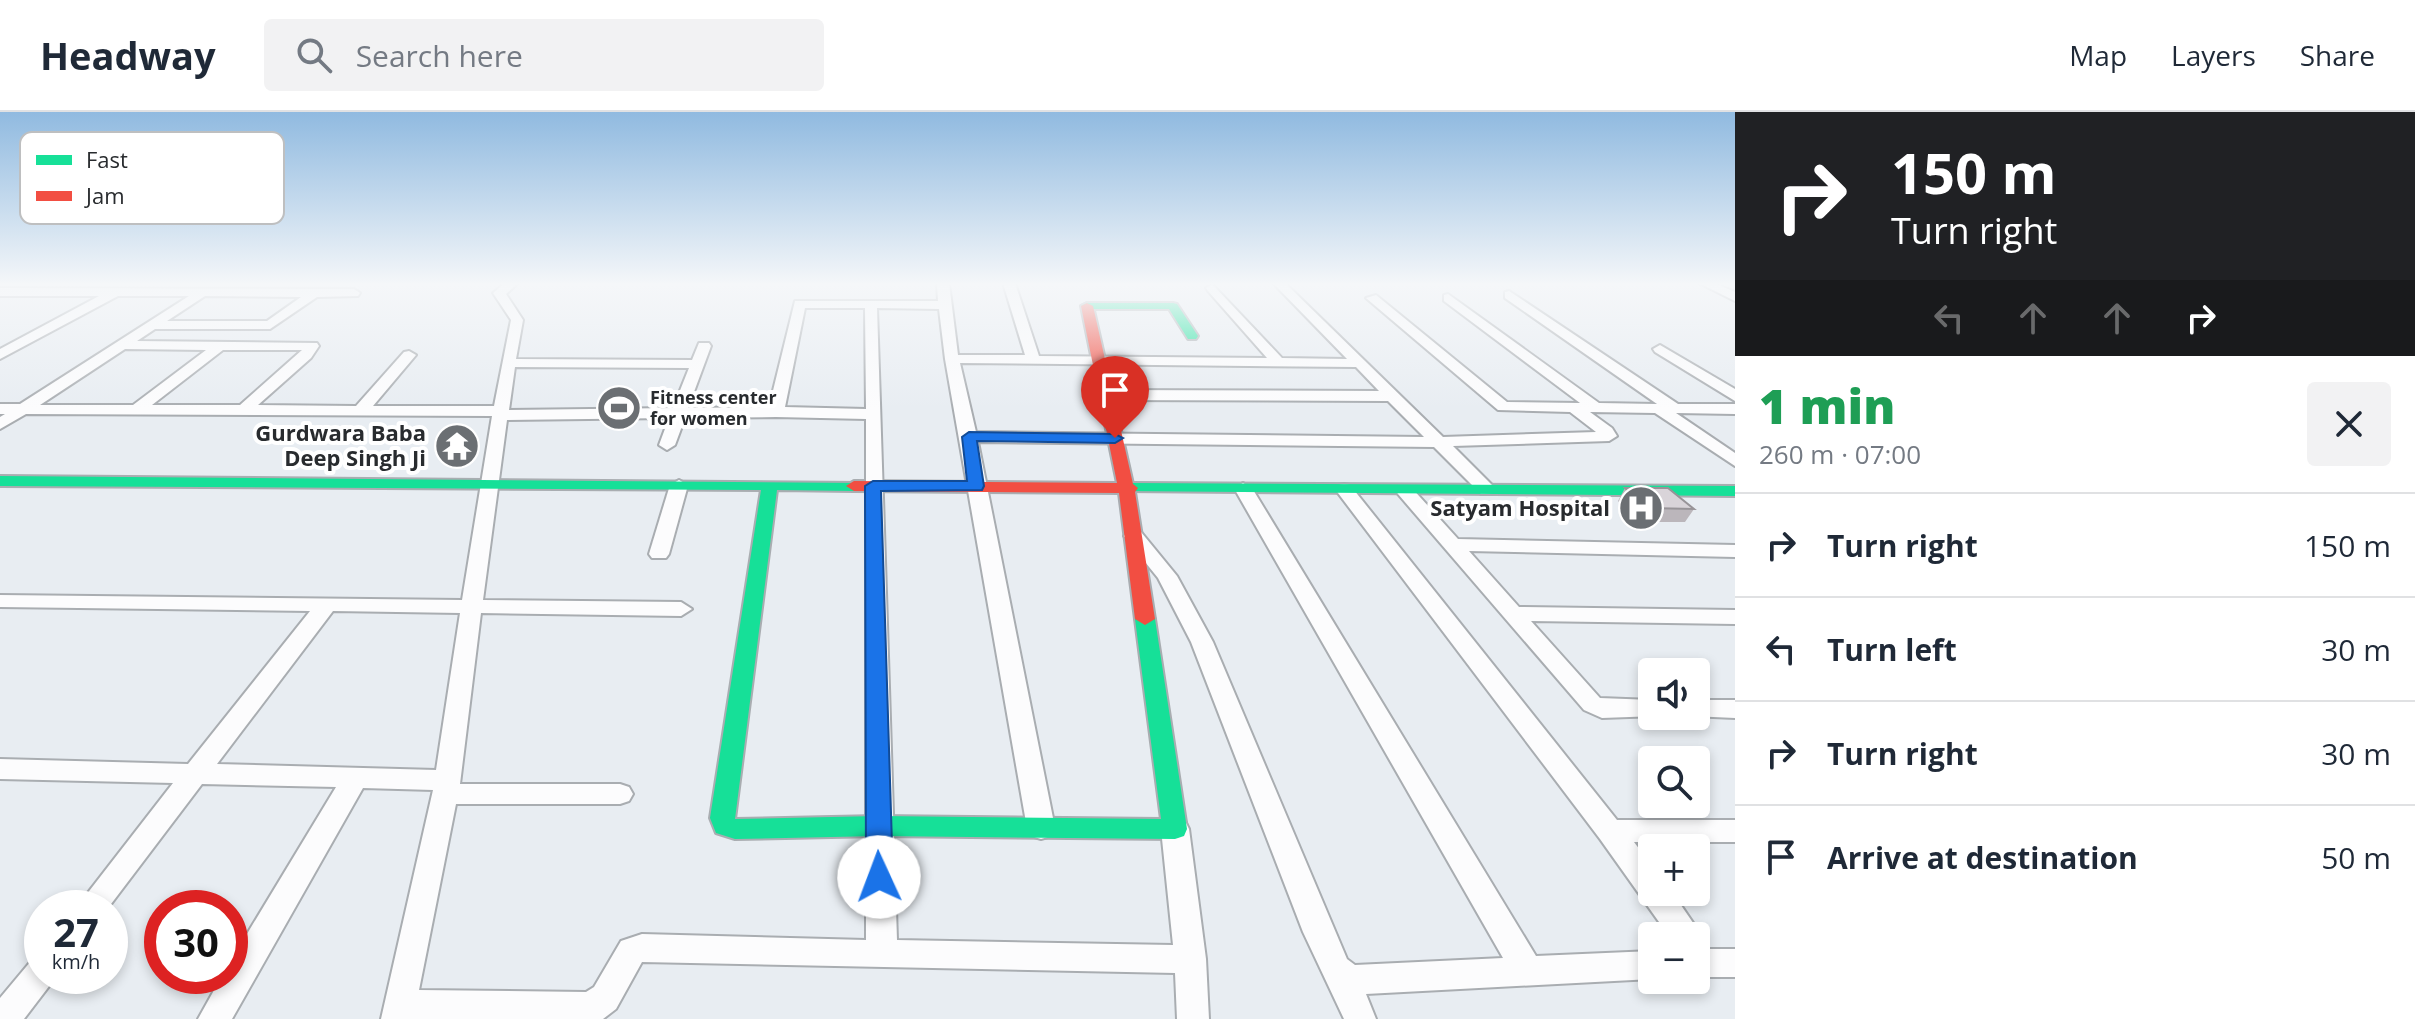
<!DOCTYPE html>
<html lang="en">
<head>
<meta charset="utf-8">
<style>
  :root { --surface:#fff; --page:#f2f2f3; --text:#1f2937; --muted:#747a83; --line:#e0e1e3 }
  body { margin:0; font-family:"Open Sans",sans-serif; background:var(--page); color:var(--text); height:100vh; display:flex; flex-direction:column; font-size:30px; white-space:nowrap }
  * { box-sizing:border-box; margin:0 }
  p { font-size:26px; color:var(--muted) }
  .icon { flex:none; width:44px; height:44px; fill:none; stroke:currentColor; stroke-width:2; stroke-linecap:round; stroke-linejoin:round }
  .map { position:relative; flex:1; overflow:hidden }
  .sheet { display:flex; flex-direction:column; background:var(--surface); width:680px }
  .sheet>* { flex:none }
  .banner { background:#202124; color:#fff; overflow:hidden }
  .fabs { position:absolute; left:1638px; top:546px; display:grid; gap:16px }
  .fabs a { display:grid; place-items:center; width:72px; height:72px; border-radius:8px; background:var(--surface); box-shadow:0 4px 12px #0003; font-size:40px }
  .speed { position:absolute; left:24px; top:778px; display:flex; gap:16px; font-size:40px; font-weight:700; text-align:center }
  .speed>* { display:grid; place-content:center; width:104px; height:104px; border-radius:50%; background:var(--surface); box-shadow:0 4px 12px #0003; line-height:1 }
  .speed small { font-size:20px; font-weight:400 }
  .speed .limit { border:12px solid #d22; background:#fff; color:#111 }
  .pin { position:absolute; display:grid; place-items:center; width:68px; height:68px; color:#fff; margin:-82px -34px; border-radius:50% 50% 50% 0; rotate:-45deg; box-shadow:0 0 8px #0007 }
  .pin .icon { rotate:45deg }
  .me { position:absolute; width:88px; margin:-44px; rotate:358deg; stroke-linejoin:round; filter:drop-shadow(0 0 6px #0008) }
  .turn { display:flex; align-items:center; gap:28px; height:168px; padding:0 24px; font-size:36px }
  .turn .icon { width:104px; height:104px; stroke-width:2.5 }
  .turn b { display:block; font-size:56px; line-height:68px }
  .lanes { display:flex; align-items:center; height:76px; padding:0 24px; background:#0003; justify-content:center; gap:40px; direction:ltr }
  .lanes .off { opacity:.35 }
  .round { display:grid; place-items:center; flex:none; width:84px; height:84px; border-radius:8px; background:var(--page) }
  .overview { display:flex; align-items:center; justify-content:space-between; height:136px; padding:0 24px }
  h1 { font-size:48px; font-weight:800; line-height:60px; color:#1e9e55 }
  ul { padding:0; list-style:none }
  li { display:flex; align-items:center; gap:24px; height:104px; padding:0 24px; border-top:2px solid var(--line) }
  li div { flex:1 }
  li b { display:block; font-size:30px }
  li em { font-style:normal }
  header { display:flex; align-items:center; gap:48px; box-sizing:border-box; height:112px; padding:0 40px; background:var(--surface); border-bottom:2px solid var(--line) }
  header strong { font-size:38px }
  nav { display:flex; gap:44px; margin-inline-start:auto; font-size:28px }
  .search { width:560px; height:72px; background:var(--page); display:flex; align-items:center; gap:20px; box-sizing:border-box; padding:0 28px; border-radius:8px; color:var(--muted); font-size:30px }
  main { display:flex; flex:1; min-height:0 }
  .map>svg:first-child { display:block }
</style>
</head>
<body>
<header>
<strong>Headway</strong>
<div class="search"><svg class="icon" aria-label="search" viewBox="0 0 24 24"><circle cx="10" cy="10" r="6"/><path d="M15 15l6 6"/></svg>Search here</div>
<nav><a>Map</a><a>Layers</a><a>Share</a></nav>
</header>
<main>
<div class="map">
<svg width="1735" height="907" viewBox="0 0 1735 907">
  <rect width="100%" height="100%" fill="#e8edf2"/>
  <g fill="none" stroke-linecap="round" stroke-linejoin="round">
    <g stroke="#a9adb1" stroke-width="4">
      <g id="street">
        <path d="M505,171H518L506,182L523,208L516,247L692,248L699,231H709L711,234L688,296L769,295L795,189H938L937,171H949L958,243H1025L1003,171H1015L1039,244L1267,246L1208,179L1206,176L1212,172L1282,246L1347,247L1273,171H1285L1443,325L1596,320L1570,300L1498,298L1366,186L1376,183L1507,290L1580,291L1444,189V183L1448,182L1599,291L1657,292L1505,186V180L1509,179L1678,292H1735V302L1676,301L1735,341V354L1655,301L1590,300L1612,316L1617,324L1609,329L1453,334L1493,374L1496,378L1493,382H1481L1434,335L978,330L1055,716L1051,724L1041,727L1031,724L1027,716L945,247L939,197L877,196L897,828L1173,833L1161,717L1165,709L1175,706L1185,709L1189,717L1206,847L1209,907H1177L1175,861L642,850L616,897L603,907H381L433,678L363,676L232,907H198L222,864H230V850L336,675L202,672L108,796H76L173,671L0,667V647L188,652L310,499L0,495V483L462,488L492,304L26,302L0,317V305L5,302H0V292H20L189,184H118L0,247V237L99,184H0V176L354,177L360,181L358,184L317,185L270,217H155L137,229L317,231L319,234L311,246L258,293L356,294L404,240L409,239L416,243L373,294H494L511,208L493,181ZM205,184L301,185L267,209H167ZM805,196H865L866,297L785,295ZM125,237L206,238L133,293H40ZM223,238H302L240,293H152ZM960,251L1356,255L1379,279L1105,278L1097,283L1105,288L1388,289L1424,325L976,320ZM515,255L689,256L673,296L509,298ZM776,305L866,307V828L642,822L621,829L594,875L586,880L419,878L456,692H620L629,689L633,682L629,675L620,672H460L481,501L681,504L692,497L681,490L483,488L507,308L669,306L659,333L667,338L675,333L685,306ZM333,499L460,501L436,658L217,652Z"/>
        <polygon points="1699,171 1714,171 1735,180 1735,189"/>
        <polygon points="1660,233 1735,277 1735,289 1655,240 1653,237"/>
        <polygon points="679,368 688,373 669,442 666,446 652,446 649,442 670,373"/>
        <polygon points="1243,371 1252,376 1536,844 1652,839 1652,867 1366,882 1376,907 1344,907 1303,820 1191,530 1158,466 1124,424 1127,420 1141,420 1177,464 1213,530 1347,847 1355,853 1503,846 1234,376"/>
        <polygon points="1344,372 1350,373 1617,708 1735,708 1735,730 1634,730 1652,754 1652,780 1672,780 1702,824 1698,834 1696,824 1669,824 1600,727 1338,381 1335,377 1338,373"/>
        <polygon points="1404,373 1410,374 1458,427 1735,433 1735,445 1469,439 1519,495 1735,498 1735,512 1531,509 1600,586 1652,588 1652,604 1657,604 1602,606 1584,598 1398,382 1395,378 1398,374"/>
        <polygon points="1696,588 1735,588 1735,606 1691,604 1696,604"/>
        <rect x="1696" y="837" width="39" height="28"/>
        <polygon points="42,844 42,864 56,864 53,869 24,907 0,907 0,886 31,849"/>
      </g>
    </g>
    <g stroke="#a9adb1" stroke-width="4">
      <g id="fast">
        <polygon points="1173,191 1177,192 1198,224 1196,227 1188,227 1169,197 1087,197 1081,194 1087,191"/>
        <polygon points="0,364 860,371 862,374 854,379 777,378 735,707 878,704 1161,707 1135,507 1145,501 1155,507 1187,717 1184,724 1175,727 878,724 735,727 716,721 710,706 761,378 0,374"/>
        <polygon points="1130,371 1735,374 1735,384 1124,379 1122,376"/>
      </g>
    </g>
    <g stroke="#a9adb1" stroke-width="4">
      <polygon id="jam" points="1087,191 1093,194 1133,372 1138,376 1135,380 1155,507 1145,513 1135,507 1119,381 854,379 846,374 854,369 1117,371 1081,194"/>
    </g>
    <use href="#street" fill="#fcfcfd" fill-rule="evenodd"/>
    <use href="#fast" fill="#16e098" fill-rule="evenodd"/>
    <use href="#jam" fill="#f24e42" fill-rule="evenodd"/>
  </g>
  <polygon fill="#bbb6bb" points="1625,376 1694,397 1685,410 1640,410 1618,389"/>
  <polygon fill="#d9d4d9" stroke="#989498" stroke-width="2" points="1625,376 1668,376 1694,397 1648,396"/>
  <linearGradient id="sky" x2="0" y2="1"><stop stop-color="#90bae0"/><stop offset="0.58" stop-color="#f5f7f9"/><stop offset="1" stop-color="#f5f7f9" stop-opacity="0"/></linearGradient>
  <rect width="1735" height="297" fill="url(#sky)"/>
  <polygon fill="#1a73e8" stroke="#114b97" stroke-width="2" points="969,320 1115,322 1123,326 1115,331 977,329 984,374 982,378 881,379 893,765 889,773 879,776 870,773 866,765 865,374 873,369 967,369 962,325"/>
  <defs>
    <g id="stadium-disc" transform="scale(2.3)"><circle r="9.5" fill="#6b6f73" stroke="#fff"/><path d="M0-5a6.5 5 0 1 0 0 10a6.5 5 0 1 0 0-10ZM-3.5-1.8h7v3.6h-7Z" fill="#fff"/></g>
    <g id="temple-disc" transform="scale(2.3)"><circle r="9.5" fill="#6b6f73" stroke="#fff"/><path d="M0-6L5-2H3V0L6.5 2.5H4V6H1.5V3h-3V6H-4V2.5H-6.5L-3 0V-2H-5Z" fill="#fff"/></g>
    <g id="hospital-disc" transform="scale(2.3)"><circle r="9.5" fill="#6b6f73" stroke="#fff"/><path d="M-5-5h3v3.5h4V-5h3V5h-3V1.5h-4V5h-3Z" fill="#fff"/></g>
  </defs>
  <g fill-rule="evenodd">
    <use href="#stadium-disc" x="619" y="296"/>
    <use href="#temple-disc" x="457" y="334"/>
    <use href="#hospital-disc" x="1641" y="396"/>
  </g>
  <g text-anchor="middle" stroke-width="8" stroke-linejoin="round" paint-order="stroke">
    <g font-size="18" font-weight="bold" fill="#282b2e" stroke="#fff" text-anchor="start">
      <text x="650" y="292">Fitness center<tspan x="650" dy="21">for women</tspan></text>
    </g>
    <g font-size="22" font-weight="bold" fill="#282b2e" stroke="#fff" text-anchor="end">
      <text x="426" y="329">Gurdwara Baba<tspan x="426" dy="25">Deep Singh Ji</tspan></text>
      <text x="1610" y="404">Satyam Hospital</text>
    </g>
  </g>
  <rect x="20" y="20" width="264" height="92" rx="12" fill="#fff" stroke="#bebfc0" stroke-width="2"/>
  <rect x="36" y="43" width="36" height="10" fill="#16e098"/>
  <rect x="36" y="79" width="36" height="10" fill="#f24e42"/>
  <g font-size="22" fill="#282b2e">
    <text x="86" y="56">Fast</text>
    <text x="86" y="92">Jam</text>
  </g>
</svg>
<div class="fabs">
<a><svg class="icon" aria-label="sound" viewBox="0 0 24 24"><path d="M4 9h4l5-4v14l-5-4H4zM17 9q2 3 0 6"/></svg></a>
<a><svg class="icon" aria-label="search" viewBox="0 0 24 24"><circle cx="10" cy="10" r="6"/><path d="M15 15l6 6"/></svg></a>
<a>+</a>
<a>−</a>
</div>
<div class="speed"><div>27<small>km/h</small></div><div class="limit">30</div></div>
<div class="pin" style="left:1115px;top:326px;background:#d93025"><svg class="icon" aria-label="arrive" viewBox="0 0 24 24"><path d="M6 21V4h12l-3 4 3 4H6"/></svg></div>
<svg class="me" style="left:879px;top:765px" viewBox="-20 -20 40 40"><circle r="19" fill="#fff"/><path d="M0-13L10 11 0 6-10 11z" fill="#1a73e8"/></svg>
</div>
<section class="sheet">
<div class="banner">
<div class="turn"><svg class="icon" aria-label="right" viewBox="0 0 24 24"><path d="M7 20v-9h11M14 6l5 5-5 5"/></svg><div><b>150 m</b>Turn right</div></div>
<div class="lanes"><svg class="icon off" aria-label="left" viewBox="0 0 24 24"><path d="M17 20v-9H6M10 6l-5 5 5 5"/></svg><svg class="icon off" aria-label="ahead" viewBox="0 0 24 24"><path d="M12 20V5M6 11l6-6 6 6"/></svg><svg class="icon off" aria-label="ahead" viewBox="0 0 24 24"><path d="M12 20V5M6 11l6-6 6 6"/></svg><svg class="icon" aria-label="right" viewBox="0 0 24 24"><path d="M7 20v-9h11M14 6l5 5-5 5"/></svg></div>
</div>
<div class="overview"><div><h1>1 min</h1><p>260 m · 07:00</p></div><a class="round"><svg class="icon" aria-label="close" viewBox="0 0 24 24"><path d="M6 6l12 12M18 6L6 18"/></svg></a></div>
<ul>
<li><svg class="icon" aria-label="right" viewBox="0 0 24 24"><path d="M7 20v-9h11M14 6l5 5-5 5"/></svg><div><b>Turn right</b></div><em>150 m</em></li>
<li><svg class="icon" aria-label="left" viewBox="0 0 24 24"><path d="M17 20v-9H6M10 6l-5 5 5 5"/></svg><div><b>Turn left</b></div><em>30 m</em></li>
<li><svg class="icon" aria-label="right" viewBox="0 0 24 24"><path d="M7 20v-9h11M14 6l5 5-5 5"/></svg><div><b>Turn right</b></div><em>30 m</em></li>
<li><svg class="icon" aria-label="arrive" viewBox="0 0 24 24"><path d="M6 21V4h12l-3 4 3 4H6"/></svg><div><b>Arrive at destination</b></div><em>50 m</em></li>
</ul>
</section>
</main>
</body>
</html>
